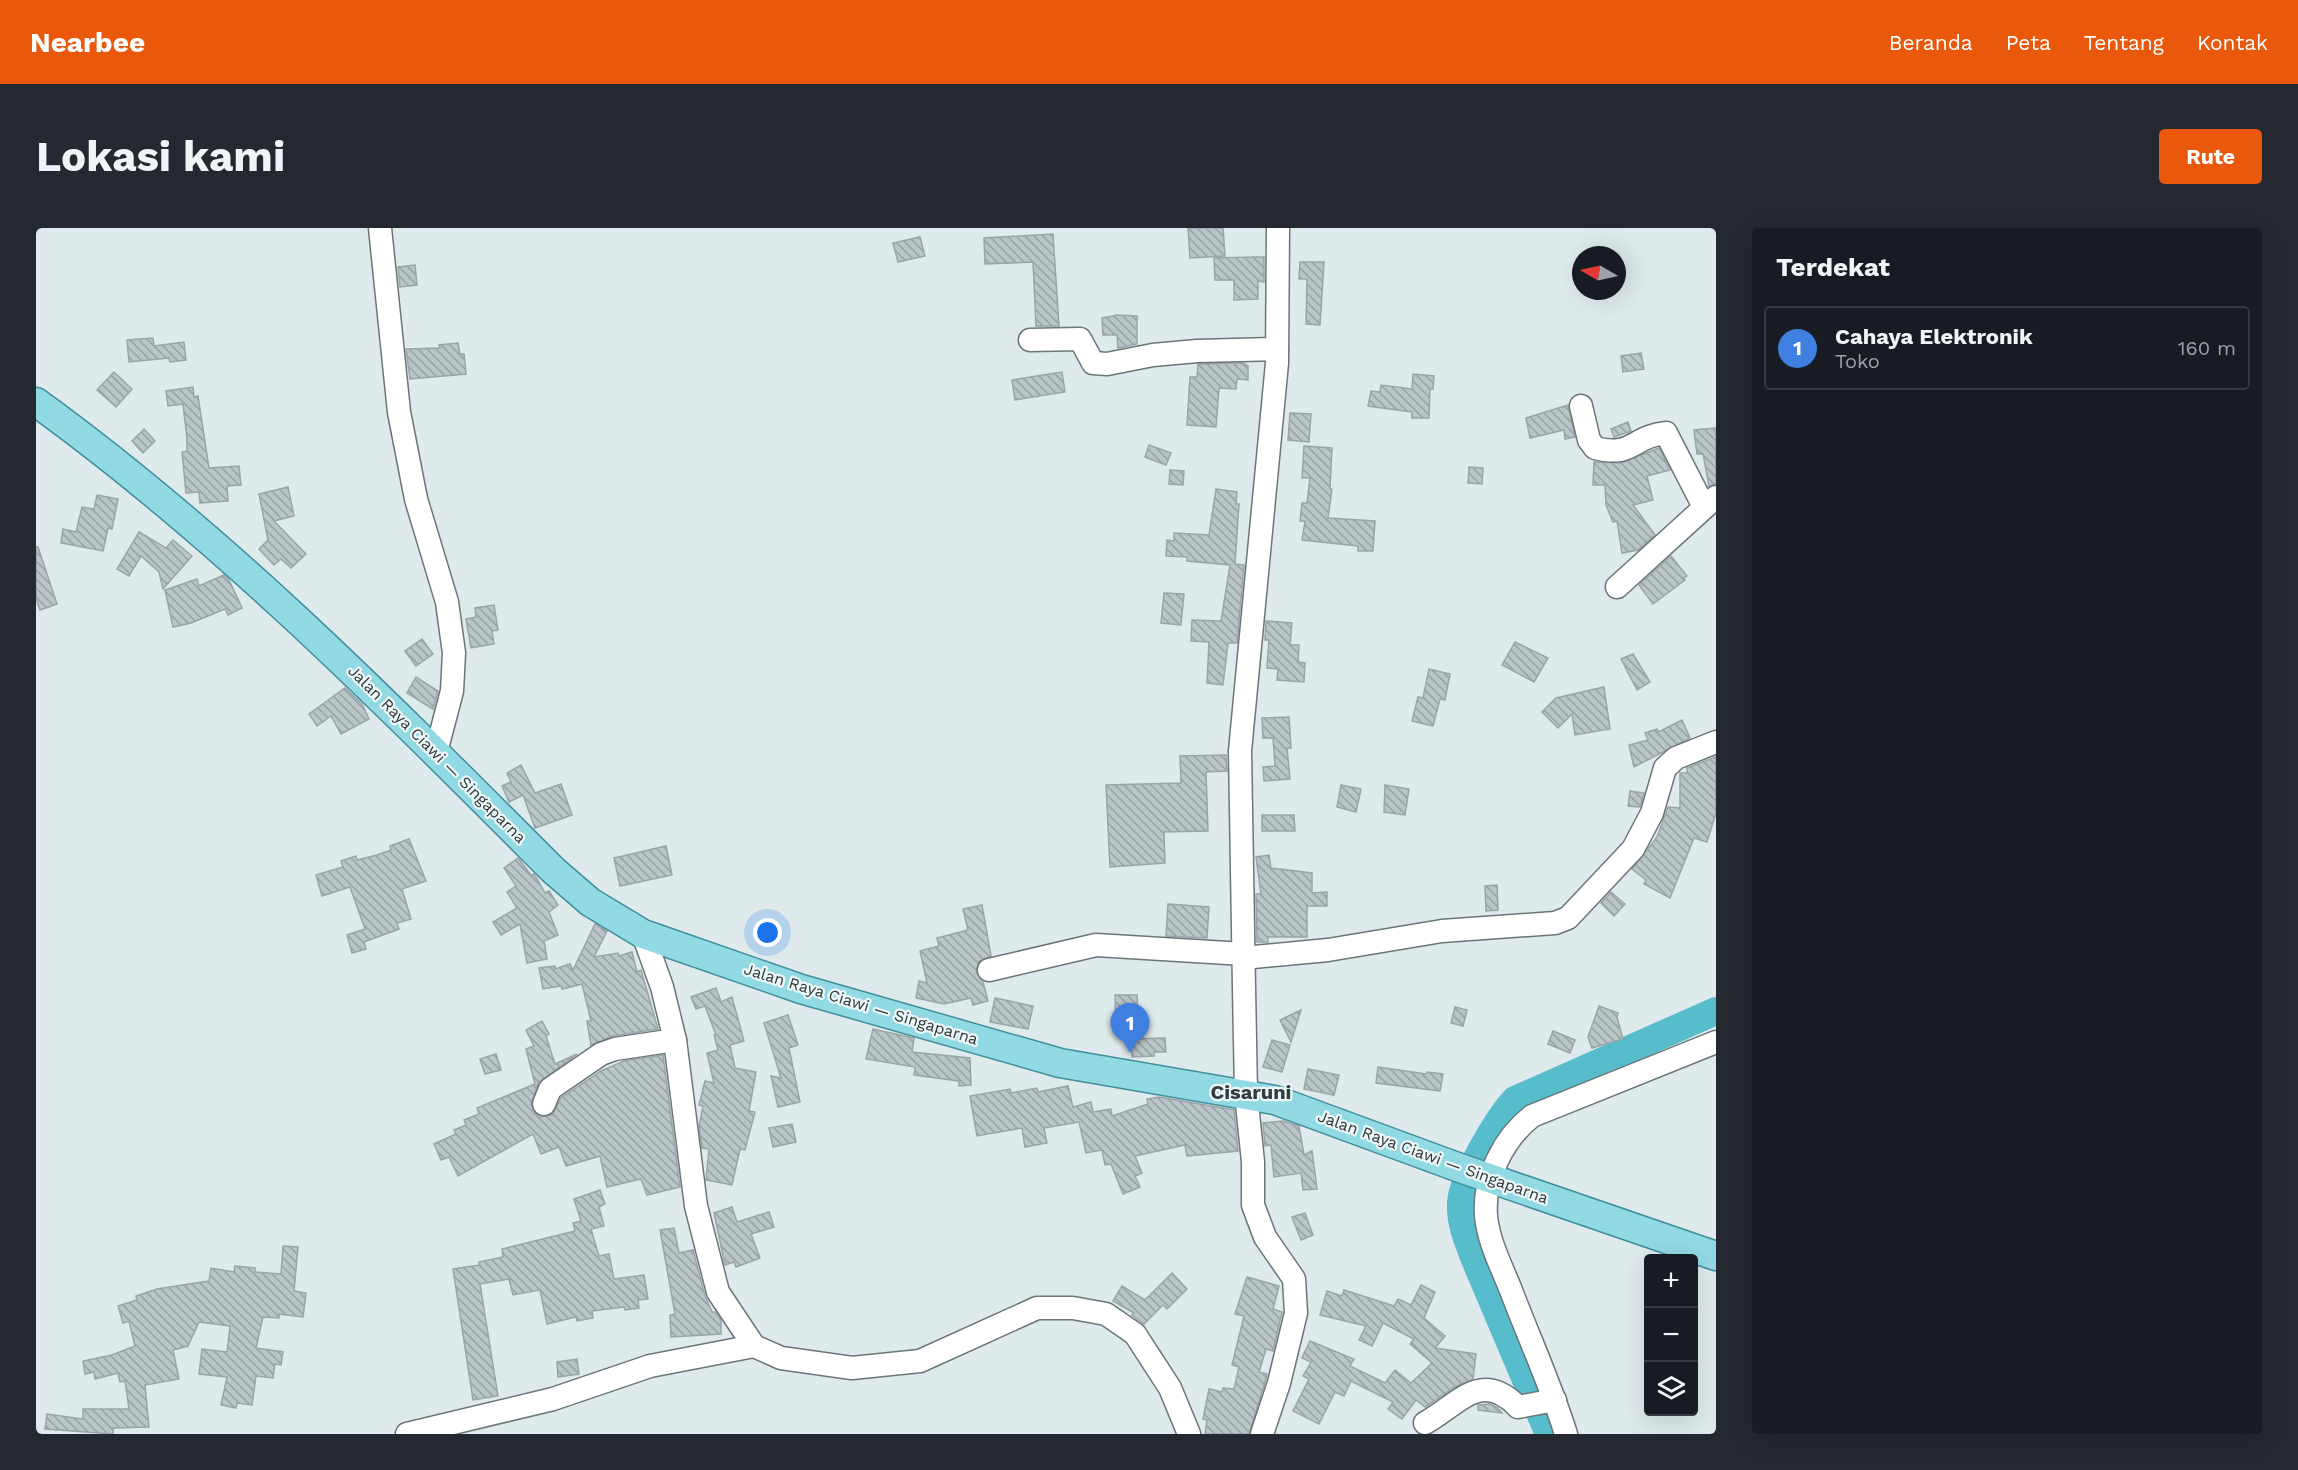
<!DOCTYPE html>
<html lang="id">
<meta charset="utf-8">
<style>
:root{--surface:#171b24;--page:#242831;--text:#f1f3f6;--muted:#9ea1a6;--line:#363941;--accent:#ea580c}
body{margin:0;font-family:"Work Sans",sans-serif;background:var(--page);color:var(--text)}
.controls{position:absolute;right:18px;bottom:18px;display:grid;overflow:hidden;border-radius:6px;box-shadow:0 6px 24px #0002}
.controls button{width:54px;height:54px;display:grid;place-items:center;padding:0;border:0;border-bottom:2px solid var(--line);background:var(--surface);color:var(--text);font:30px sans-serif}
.compass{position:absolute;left:1536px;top:18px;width:54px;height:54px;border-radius:50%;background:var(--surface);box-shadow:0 6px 24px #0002;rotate:279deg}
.you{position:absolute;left:732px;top:705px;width:21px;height:21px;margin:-15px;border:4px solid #fff;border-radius:50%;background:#1a73e8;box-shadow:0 0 0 9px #1a73e833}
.badge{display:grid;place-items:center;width:39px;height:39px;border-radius:50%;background:var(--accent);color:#fff;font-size:20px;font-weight:700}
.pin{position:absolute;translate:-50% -50px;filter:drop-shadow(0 2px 3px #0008)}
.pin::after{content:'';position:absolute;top:32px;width:21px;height:18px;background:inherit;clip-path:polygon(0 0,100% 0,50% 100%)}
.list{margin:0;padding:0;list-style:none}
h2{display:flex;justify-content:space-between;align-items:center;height:78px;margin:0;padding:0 24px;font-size:26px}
h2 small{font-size:20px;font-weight:400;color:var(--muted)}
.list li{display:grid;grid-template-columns:39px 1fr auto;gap:18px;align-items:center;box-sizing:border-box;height:84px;margin:0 12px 12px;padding:0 12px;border:2px solid var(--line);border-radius:6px}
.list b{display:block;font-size:22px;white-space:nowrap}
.list p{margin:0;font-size:20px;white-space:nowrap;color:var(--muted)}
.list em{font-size:20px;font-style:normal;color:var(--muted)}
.icon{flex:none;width:33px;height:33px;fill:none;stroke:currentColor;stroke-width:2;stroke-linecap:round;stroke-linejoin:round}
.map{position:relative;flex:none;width:1680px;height:1206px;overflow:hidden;border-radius:6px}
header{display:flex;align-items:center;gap:36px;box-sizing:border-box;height:84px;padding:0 30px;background:var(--accent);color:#fff}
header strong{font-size:28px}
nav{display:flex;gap:33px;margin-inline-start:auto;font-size:21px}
.intro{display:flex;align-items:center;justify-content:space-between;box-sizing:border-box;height:144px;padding:0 36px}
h1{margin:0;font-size:42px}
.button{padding:15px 27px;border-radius:6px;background:var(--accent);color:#fff;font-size:21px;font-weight:700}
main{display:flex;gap:36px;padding:0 36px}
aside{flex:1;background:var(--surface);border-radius:6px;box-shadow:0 6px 24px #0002}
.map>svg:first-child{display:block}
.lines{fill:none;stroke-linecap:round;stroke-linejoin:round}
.river{stroke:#57bccc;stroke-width:28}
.building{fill:url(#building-back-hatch);stroke:#99a5a7;stroke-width:1.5}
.minor-casing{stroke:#6b7678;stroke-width:25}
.major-casing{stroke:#408f9b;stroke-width:31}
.minor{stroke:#fff;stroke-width:22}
.major{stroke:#91d9e3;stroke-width:28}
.labels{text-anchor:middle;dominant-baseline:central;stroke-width:4.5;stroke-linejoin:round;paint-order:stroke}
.street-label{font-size:16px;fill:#323738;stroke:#ebf7f9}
.quarter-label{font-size:20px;font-weight:bold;fill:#333d3f;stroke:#ebf7f9}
</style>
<header>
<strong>Nearbee</strong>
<nav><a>Beranda</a><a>Peta</a><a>Tentang</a><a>Kontak</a></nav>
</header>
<div class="intro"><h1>Lokasi kami</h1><a class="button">Rute</a></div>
<main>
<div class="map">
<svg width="1680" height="1206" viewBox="0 0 1680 1206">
<defs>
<pattern id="building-back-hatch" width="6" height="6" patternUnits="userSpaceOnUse" patternTransform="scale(1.5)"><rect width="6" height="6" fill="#b9c5c7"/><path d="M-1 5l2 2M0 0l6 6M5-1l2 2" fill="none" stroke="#97a1a3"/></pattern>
</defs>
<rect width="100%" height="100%" fill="#deeaec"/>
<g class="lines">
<path class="river" d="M1513,1206L1440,1034C1433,1016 1424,996 1425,975C1426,951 1462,890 1479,872L1680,783"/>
</g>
<g class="building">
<polygon points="1152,0 1187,0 1189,28 1154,30"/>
<polygon points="1017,6 1023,98 1000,98 997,34 949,36 948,10"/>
<polygon points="884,9 889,28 862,34 857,15"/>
<polygon points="1220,29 1228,29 1228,54 1222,53 1222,71 1198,72 1198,52 1179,52 1178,30"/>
<polygon points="1264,34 1288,34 1284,97 1270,96 1271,51 1263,51"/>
<polygon points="379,37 381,57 364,59 362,39"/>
<polygon points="1081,87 1101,88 1101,116 1082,120 1081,107 1067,107 1066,90"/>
<polygon points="117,110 118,118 148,114 150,132 134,134 133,130 93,134 91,112"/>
<polygon points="422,115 424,126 428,126 430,146 374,151 370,121 404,120 403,117"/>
<polygon points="1605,125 1608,141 1587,144 1585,128"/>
<polygon points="1207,135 1212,138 1212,152 1201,151 1200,161 1183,160 1180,199 1151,197 1154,149 1161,149 1162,136"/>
<polygon points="78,144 96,161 80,179 61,162"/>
<polygon points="1026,144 1029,164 979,172 976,152"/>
<polygon points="1377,146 1398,148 1397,161 1394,161 1393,190 1376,190 1376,184 1332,178 1335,163 1344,164 1345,157 1376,161"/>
<polygon points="157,159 158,169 162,168 173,240 203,238 205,257 191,258 192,273 164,275 163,264 150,265 146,224 151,223 151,211 147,176 132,178 130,163"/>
<polygon points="1532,177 1539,209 1529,211 1528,202 1494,210 1490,190"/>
<polygon points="1254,185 1275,186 1273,214 1252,212"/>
<polygon points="1592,194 1595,203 1578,209 1575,201"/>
<polygon points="1680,200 1680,256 1673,258 1667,226 1661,226 1658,202"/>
<polygon points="108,201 119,213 107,225 96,213"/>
<polygon points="1113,217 1135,225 1130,237 1109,229"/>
<polygon points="1268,218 1296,220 1294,261 1296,261 1292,290 1339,293 1337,323 1322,323 1322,318 1266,312 1269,293 1264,293 1266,275 1271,275 1274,250 1266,250"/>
<polygon points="1623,220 1634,242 1611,248 1617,272 1597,277 1619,307 1602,322 1586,325 1581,293 1577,294 1570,277 1569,257 1557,257 1558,234 1585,235"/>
<polygon points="1433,239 1447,240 1446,256 1432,255"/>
<polygon points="1134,242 1148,243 1147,257 1133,256"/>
<polygon points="252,259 258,288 238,293 270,326 255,340 245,331 238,337 223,321 232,312 223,266"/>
<polygon points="1180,261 1201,264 1200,276 1203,276 1199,336 1208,337 1201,415 1192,415 1187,457 1171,455 1173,414 1155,413 1156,392 1185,393 1194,337 1151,333 1151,329 1130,328 1131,312 1138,313 1138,305 1173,307"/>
<polygon points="61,267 82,271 76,301 72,300 67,323 25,315 27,301 40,304 46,279 58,281"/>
<polygon points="103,304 130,320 137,312 156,328 127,361 123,344 105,328 93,348 81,341"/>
<polygon points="0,319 2,319 21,376 4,382 0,371"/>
<polygon points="1635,328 1651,348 1648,350 1649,352 1617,376 1603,357"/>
<polygon points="188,347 193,352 206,380 192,387 189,381 155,395 137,399 129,362 161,351 163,358"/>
<polygon points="1128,365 1148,366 1145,397 1125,395"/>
<polygon points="458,377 462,402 456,403 458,416 435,420 430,391 440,389 439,380"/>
<polygon points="1230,393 1256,395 1254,417 1263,417 1262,434 1269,435 1268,454 1241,452 1242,441 1231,440 1233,412 1229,412"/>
<polygon points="386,411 397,426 380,438 369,423"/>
<polygon points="1479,414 1512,430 1498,454 1466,437"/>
<polygon points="1597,426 1614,454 1601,462 1585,431"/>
<polygon points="1393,441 1414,446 1409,472 1404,471 1397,498 1376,493 1382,469 1387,470"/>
<polygon points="380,449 402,463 397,481 371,465"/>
<polygon points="1568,459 1574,501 1539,507 1536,486 1522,500 1506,484 1520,470"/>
<polygon points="309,460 326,476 333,491 305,506 295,488 281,498 273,486"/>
<polygon points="1253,489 1255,520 1251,520 1254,551 1228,553 1227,539 1239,538 1237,510 1227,510 1226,490"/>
<polygon points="1646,492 1654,510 1598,539 1593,517 1612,512 1609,505 1621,501 1622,504"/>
<polygon points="1190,527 1191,543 1170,544 1172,603 1128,604 1129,635 1074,639 1070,557 1145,555 1144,528"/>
<polygon points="1680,529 1680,585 1671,614 1658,610 1634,670 1608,656 1610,652 1596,641 1621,609 1632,579 1644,580 1644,545 1651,545 1651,540"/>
<polygon points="485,537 499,565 525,556 536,587 499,600 487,567 473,574 466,558 475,554 471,545"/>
<polygon points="1305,557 1325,561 1320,584 1301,579"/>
<polygon points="1349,557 1373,561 1369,587 1348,584"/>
<polygon points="1594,563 1608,565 1604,579 1592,578"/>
<polygon points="1226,587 1258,587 1259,603 1226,603"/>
<polygon points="373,611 390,653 366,661 375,691 361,695 363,701 328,714 330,721 316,725 311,707 329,701 314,659 286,668 280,647 307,639 305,633 320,628 321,632 341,627 355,622 354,618"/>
<polygon points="630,618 636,647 584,658 578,630"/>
<polygon points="1233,627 1235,640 1276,645 1276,665 1291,664 1291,678 1271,678 1271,709 1232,709 1232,714 1221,714 1220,666 1225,666 1220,629"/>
<polygon points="482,630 495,647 498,646 509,665 513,663 522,677 513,684 522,707 508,713 511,731 491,735 484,696 465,707 457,694 481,680 471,664 480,658 468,640"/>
<polygon points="1461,657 1462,682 1450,683 1449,658"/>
<polygon points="1575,664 1589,676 1578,688 1565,675"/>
<polygon points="1132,676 1173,679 1171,710 1130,708"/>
<polygon points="946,677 955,728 943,733 940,744 947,754 952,773 937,777 935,770 908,776 880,770 883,753 891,755 884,723 903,718 901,710 932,702 927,681"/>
<polygon points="559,696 571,703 558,729 582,725 583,728 596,724 601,744 605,742 622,801 577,808 555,817 551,793 555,793 546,756 526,761 525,758 507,761 503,740 519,738 519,741 534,736 537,742"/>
<polygon points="680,760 685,774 696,769 708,813 694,817 699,840 720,844 713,883 719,884 709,922 704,921 696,957 670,952 673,921 666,920 663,898 667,878 663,877 669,853 678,855 671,825 682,822 678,807 680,807 669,778 660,781 655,769"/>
<polygon points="1079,767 1101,767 1103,806 1087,806 1087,802 1080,802"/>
<polygon points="959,770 997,778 992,801 954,794"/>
<polygon points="1563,778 1582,785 1581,789 1587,811 1556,820 1552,809"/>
<polygon points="1419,779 1431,782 1427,798 1415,795"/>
<polygon points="1265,782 1255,814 1244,792"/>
<polygon points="752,787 762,817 753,820 764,874 742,879 735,848 745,850 728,795"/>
<polygon points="506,793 513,806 510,808 519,836 541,826 502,855 495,877 504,889 516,887 525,870 565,843 588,833 627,827 644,959 611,967 605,951 571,959 564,928 530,938 523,919 505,926 497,906 422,948 413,929 405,932 398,916 420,906 418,902 430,897 428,892 443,886 441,880 499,856 490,821 498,818 490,802"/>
<polygon points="837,801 878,810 876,824 934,830 935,857 923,858 923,853 878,847 879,839 830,831"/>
<polygon points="1517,803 1539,812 1534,825 1512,816"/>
<polygon points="1129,810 1130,824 1118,824 1118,828 1096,829 1095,811"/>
<polygon points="1236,812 1254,817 1246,844 1227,839"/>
<polygon points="460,826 465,842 449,846 444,831"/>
<polygon points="1342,839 1390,846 1391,844 1407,846 1404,863 1340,855"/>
<polygon points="1272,841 1303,847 1298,867 1268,861"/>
<polygon points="1032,858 1037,879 1055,874 1057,884 1075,881 1076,888 1112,876 1111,871 1123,869 1198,882 1202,923 1151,928 1149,917 1099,928 1106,945 1099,948 1104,959 1087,966 1075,936 1069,937 1066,922 1050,925 1043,894 1008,900 1011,915 989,919 986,900 941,908 934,868 974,861 975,865 1001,860 1002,864"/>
<polygon points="1247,893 1263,898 1268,927 1276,923 1281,961 1267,962 1265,945 1238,949 1235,917 1229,918 1227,895"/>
<polygon points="756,896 760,914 737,919 733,900"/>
<polygon points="564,962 569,976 563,979 568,998 555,1001 563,1028 573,1026 578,1051 608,1047 612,1071 602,1072 603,1080 589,1082 588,1079 556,1083 557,1090 541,1093 540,1089 511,1096 504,1062 477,1067 473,1051 444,1056 462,1168 437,1172 417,1041 444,1037 443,1034 467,1029 466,1021 539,1003 537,995 545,993 538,971"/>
<polygon points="696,979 701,994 733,984 738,999 715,1006 724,1030 700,1039 698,1034 689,1037 678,985"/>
<polygon points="1269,985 1277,1007 1265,1012 1256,989"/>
<polygon points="638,1000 643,1025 657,1022 669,1068 676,1084 679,1084 685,1092 685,1106 635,1109 634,1087 639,1086 624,1002"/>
<polygon points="247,1018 262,1019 258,1063 270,1065 267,1089 243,1086 243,1090 227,1089 220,1120 247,1124 245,1137 239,1136 237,1150 220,1148 216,1177 201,1175 200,1180 185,1177 191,1149 163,1146 166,1121 191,1124 194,1098 163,1094 152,1118 137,1122 143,1151 109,1157 113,1199 77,1200 77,1206 9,1201 11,1186 47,1191 47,1181 93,1181 89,1153 84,1154 82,1145 59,1151 58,1144 49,1146 47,1133 76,1127 99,1118 93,1093 87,1095 82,1078 101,1072 100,1068 121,1061 173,1053 175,1040 198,1044 199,1038 219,1040 219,1044 245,1046"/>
<polygon points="1136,1045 1151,1061 1131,1081 1127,1077 1108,1096 1096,1087 1098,1085 1077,1073 1086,1058 1109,1072"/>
<polygon points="1211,1049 1243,1058 1237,1081 1246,1084 1237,1123 1230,1121 1223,1144 1231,1146 1230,1151 1213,1206 1169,1206 1171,1192 1167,1191 1173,1161 1186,1164 1187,1160 1198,1161 1203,1139 1196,1137 1208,1088 1199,1086"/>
<polygon points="1385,1057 1399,1064 1388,1090 1409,1108 1399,1120 1440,1126 1437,1151 1417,1160 1389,1179 1380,1172 1366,1191 1352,1181 1357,1174 1315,1153 1308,1168 1299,1164 1283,1196 1257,1183 1273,1151 1267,1148 1275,1134 1266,1130 1274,1113 1318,1131 1314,1138 1349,1155 1359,1142 1375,1155 1396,1135 1374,1116 1378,1111 1347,1095 1336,1118 1323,1112 1330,1098 1284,1087 1291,1063 1306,1068 1308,1062 1358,1078 1362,1071 1375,1077"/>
<polygon points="541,1131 543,1146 522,1149 521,1134"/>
<polygon points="1454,1176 1462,1180 1466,1185 1442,1182 1442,1177"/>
</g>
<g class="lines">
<defs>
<g id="minor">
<polyline points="344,0 363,184 380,271 411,374 418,425 416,463 400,524"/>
<polyline points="994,112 1044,111 1057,135 1071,136 1117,127 1161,123 1241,121"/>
<path d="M1545,178L1553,212L1559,220C1598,230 1596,208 1630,205L1668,279"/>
<polyline points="1581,359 1680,269"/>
<polyline points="607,706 626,759 639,812 660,978 682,1064 718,1118 745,1130 816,1140 884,1133 1001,1080 1037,1080 1070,1086 1099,1106 1134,1160 1153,1206"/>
<polyline points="1207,730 1292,722 1406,703 1519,695 1532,690 1597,621 1616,585 1629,540 1640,530 1680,514"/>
<polyline points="953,742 1060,717 1208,726"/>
<polyline points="508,876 514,861 565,826 579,821 639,812"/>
<path d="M1389,1195C1423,1176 1445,1141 1482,1179L1519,1172"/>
<polyline points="371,1206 517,1171 614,1138 718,1118"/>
<polyline points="1226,1206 1243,1155 1260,1085 1258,1051 1229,1009 1217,977 1217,934 1210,866 1208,759 1204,523 1241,135 1242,0"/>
<path d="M1530,1206C1515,1158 1494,1112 1476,1065C1466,1039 1453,1016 1450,988C1447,950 1468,910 1496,888L1680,814"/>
</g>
<path id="major" d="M0,174C188,310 353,478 517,642L554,674L607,706L765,761L1024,835L1239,872L1424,940L1680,1028"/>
</defs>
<use href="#minor" class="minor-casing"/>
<use href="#major" class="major-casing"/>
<use href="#minor" class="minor"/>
<use href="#major" class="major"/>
</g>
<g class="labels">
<g class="street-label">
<text transform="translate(401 526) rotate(45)">Jalan Raya Ciawi — Singaparna</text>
<text transform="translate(825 776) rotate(17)">Jalan Raya Ciawi — Singaparna</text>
<text transform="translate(1397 929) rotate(20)">Jalan Raya Ciawi — Singaparna</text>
</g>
<g class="quarter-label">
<text x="1215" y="864">Cisaruni</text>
</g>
</g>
</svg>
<div class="controls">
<button>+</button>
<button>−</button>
<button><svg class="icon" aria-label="layers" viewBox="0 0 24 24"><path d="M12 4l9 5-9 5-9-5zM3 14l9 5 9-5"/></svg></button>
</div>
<svg class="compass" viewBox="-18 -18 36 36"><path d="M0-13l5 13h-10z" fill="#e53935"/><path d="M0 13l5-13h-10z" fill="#9ea1a6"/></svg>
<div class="you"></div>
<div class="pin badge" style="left:1094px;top:825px;background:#3f7fe0">1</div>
</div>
<aside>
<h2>Terdekat<small></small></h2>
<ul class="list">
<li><span class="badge" style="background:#3f7fe0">1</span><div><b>Cahaya Elektronik</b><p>Toko</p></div><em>160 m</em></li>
</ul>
</aside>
</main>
